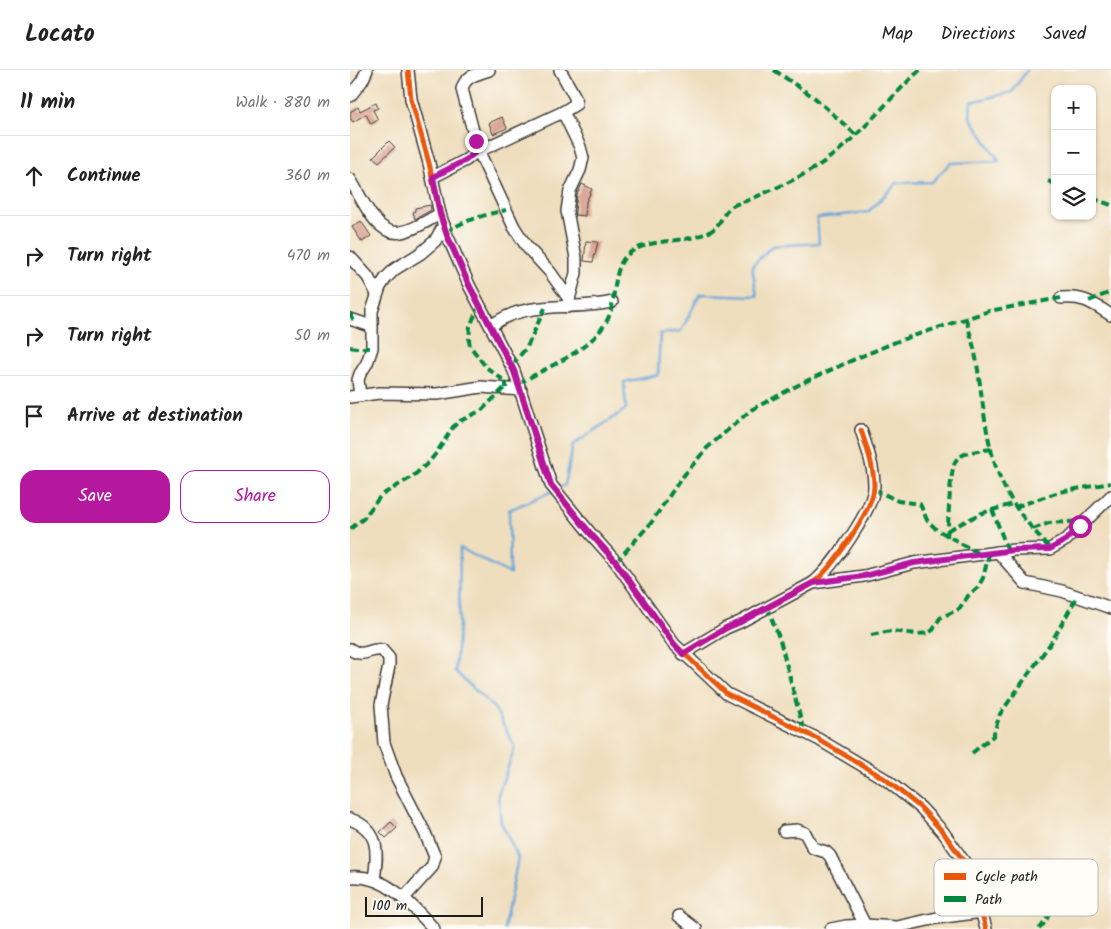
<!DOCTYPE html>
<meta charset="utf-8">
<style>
:root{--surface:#fff;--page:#f6f6f6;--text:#222;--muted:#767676;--line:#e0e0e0;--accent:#b5179e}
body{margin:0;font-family:Kalam,sans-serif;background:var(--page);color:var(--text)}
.controls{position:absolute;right:15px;top:15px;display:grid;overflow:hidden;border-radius:10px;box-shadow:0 1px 4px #0004}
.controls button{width:45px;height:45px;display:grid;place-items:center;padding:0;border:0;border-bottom:1px solid var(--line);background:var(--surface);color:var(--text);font:25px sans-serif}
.scale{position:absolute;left:15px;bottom:12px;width:118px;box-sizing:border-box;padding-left:5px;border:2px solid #1c1c1c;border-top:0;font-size:14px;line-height:18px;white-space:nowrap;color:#1c1c1c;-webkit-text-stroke:4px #fdfcf7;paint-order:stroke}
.stop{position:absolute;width:15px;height:15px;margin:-11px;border:4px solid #b5179e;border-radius:50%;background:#fff}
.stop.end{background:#b5179e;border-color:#fff;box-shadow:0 1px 5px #0008}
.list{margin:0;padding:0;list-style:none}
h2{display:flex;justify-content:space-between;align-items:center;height:65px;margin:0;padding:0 20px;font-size:21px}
h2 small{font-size:16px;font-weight:400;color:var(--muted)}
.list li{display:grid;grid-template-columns:32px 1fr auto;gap:15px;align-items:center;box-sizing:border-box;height:80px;padding:0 20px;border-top:1px solid var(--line)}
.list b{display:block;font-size:19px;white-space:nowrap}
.list em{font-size:16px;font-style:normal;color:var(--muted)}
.actions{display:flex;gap:10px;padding:15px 20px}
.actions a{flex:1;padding:11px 0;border:1px solid var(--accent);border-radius:15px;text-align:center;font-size:18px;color:var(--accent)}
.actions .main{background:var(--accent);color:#fff}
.icon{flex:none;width:28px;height:28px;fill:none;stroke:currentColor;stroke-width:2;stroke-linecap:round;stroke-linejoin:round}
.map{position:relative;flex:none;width:761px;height:859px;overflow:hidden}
header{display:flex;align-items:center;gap:30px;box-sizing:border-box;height:70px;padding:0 25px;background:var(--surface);border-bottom:1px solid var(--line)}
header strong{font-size:24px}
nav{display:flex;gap:28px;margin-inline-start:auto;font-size:18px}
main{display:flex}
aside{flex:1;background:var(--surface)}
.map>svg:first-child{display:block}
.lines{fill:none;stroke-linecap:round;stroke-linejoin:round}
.stream{stroke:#68a5d9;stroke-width:2.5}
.building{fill:#d39685}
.minor-casing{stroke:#3c3934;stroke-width:14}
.minor{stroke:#fff;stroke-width:11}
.quiet{stroke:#00873e;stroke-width:4;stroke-dasharray:8 4;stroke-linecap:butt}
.cycleway-casing{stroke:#fdfcf7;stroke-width:8}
.cycleway{stroke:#e8590c;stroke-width:5}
.route{stroke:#b5179e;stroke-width:6}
.key{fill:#fdfcf7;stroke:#bab9b5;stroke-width:1}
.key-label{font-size:14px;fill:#1c1c1c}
</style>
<header>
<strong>Locato</strong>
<nav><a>Map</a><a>Directions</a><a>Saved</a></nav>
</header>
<main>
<aside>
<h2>11 min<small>Walk · 880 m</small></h2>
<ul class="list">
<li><svg class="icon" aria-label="ahead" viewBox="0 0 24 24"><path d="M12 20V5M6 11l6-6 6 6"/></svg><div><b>Continue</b></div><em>360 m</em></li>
<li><svg class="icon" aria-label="right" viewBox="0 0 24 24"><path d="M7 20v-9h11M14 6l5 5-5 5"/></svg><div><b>Turn right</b></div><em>470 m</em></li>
<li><svg class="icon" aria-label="right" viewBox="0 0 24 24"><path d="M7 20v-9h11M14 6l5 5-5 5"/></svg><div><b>Turn right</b></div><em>50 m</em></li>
<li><svg class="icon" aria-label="arrive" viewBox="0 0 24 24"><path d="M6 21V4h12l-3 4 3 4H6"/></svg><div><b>Arrive at destination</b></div></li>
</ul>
<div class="actions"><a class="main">Save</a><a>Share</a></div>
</aside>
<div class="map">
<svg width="761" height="859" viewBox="0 0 761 859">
<rect width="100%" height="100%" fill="#fdfcf7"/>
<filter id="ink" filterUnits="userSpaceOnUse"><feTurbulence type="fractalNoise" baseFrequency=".02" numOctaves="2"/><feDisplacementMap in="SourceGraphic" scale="10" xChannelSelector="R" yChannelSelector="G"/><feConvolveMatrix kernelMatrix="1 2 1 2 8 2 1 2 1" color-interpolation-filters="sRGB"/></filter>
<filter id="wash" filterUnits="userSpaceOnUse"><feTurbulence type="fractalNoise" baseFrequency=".0096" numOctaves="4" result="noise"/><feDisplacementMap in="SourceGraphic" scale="20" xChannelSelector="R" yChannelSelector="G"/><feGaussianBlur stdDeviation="1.12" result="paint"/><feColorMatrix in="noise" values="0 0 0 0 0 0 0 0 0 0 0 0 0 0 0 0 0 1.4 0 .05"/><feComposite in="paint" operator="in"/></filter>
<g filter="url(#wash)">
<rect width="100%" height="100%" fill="#efdebe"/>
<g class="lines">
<g class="stream">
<polyline points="758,0 761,1"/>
<polyline points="208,419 215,415 223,375 276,339 274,312 308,305 310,264 331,261 350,224 407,226 402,196 422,176 469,173 467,148 518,142 547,113 582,112 600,93 649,91 620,47 621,32 662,22 677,0"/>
<polyline points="154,859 168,788 151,752 148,725 165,677 145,639 105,601 109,557 110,478 160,504 159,440 203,421"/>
</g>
</g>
<g id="blocks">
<g class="building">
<polygon points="26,33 28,38 23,40 28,50 21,54 16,44 3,52 0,48 0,42 8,37 10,41"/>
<polygon points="152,47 157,58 143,64 139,53"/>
<polygon points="39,71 45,77 29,92 23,87"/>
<polygon points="232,114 242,119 236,132 235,146 225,145 225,141 227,125"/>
<polygon points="80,135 81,140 65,149 63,142 65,141 65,138"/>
<polygon points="11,151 21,166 12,172 2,157"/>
<polygon points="236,171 248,172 243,192 234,191"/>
<polygon points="41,752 47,758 36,768 30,762"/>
</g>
</g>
</g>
<g filter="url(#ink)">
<use href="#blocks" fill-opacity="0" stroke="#3c3934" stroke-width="1"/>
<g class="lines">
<defs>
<g id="minor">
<polyline points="58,0 61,29 79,93 90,144 97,165 119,215 164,301 201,415 240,463 266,492 324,574 377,624 468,669 535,709 571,738 593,762 615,793 625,817 636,859"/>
<polyline points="210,0 225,27 226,34 213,42 230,77 233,88 230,100 220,121 217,141 226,188 226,203 217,237"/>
<polyline points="0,26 12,11 17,0"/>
<polyline points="128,80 164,157 177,177 200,202 219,229"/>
<polyline points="129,81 213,42"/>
<path d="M83,107L116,90L128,80L112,19C115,6 127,4 139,0"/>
<path d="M0,109C11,126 26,167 51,162C65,160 78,150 90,144"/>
<polyline points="0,187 18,207 27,224"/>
<path d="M711,228C734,226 742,233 761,245"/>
<polyline points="0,249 21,256"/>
<path d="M141,256C175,229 223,241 262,232"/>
<polyline points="10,325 8,310 10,304 17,293 22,278 22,241 30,217 36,208 45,199 71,183 85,171 94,155"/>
<polyline points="0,327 29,323 87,324 131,317 171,320"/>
<polyline points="648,482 675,513 712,521 761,538"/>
<polyline points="463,513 514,506 564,493 664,480 700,479 716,470 761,426"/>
<path d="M0,579C14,589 18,578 32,580L39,588V596L31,635L34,673L46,706L75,763L85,787L82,797L53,829"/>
<path d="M333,584L376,558L390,552L463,513C481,499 524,439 524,416C524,397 517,378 511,360"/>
<path d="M0,749C30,760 28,782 24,810"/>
<polyline points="434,761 447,760 455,763 463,778 476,782 480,786 515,855"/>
<path d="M0,807C36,804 62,835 84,859"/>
<polyline points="329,846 346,859"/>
<polyline points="481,859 496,856 515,855 547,857 587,848 632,842"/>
</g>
</defs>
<use href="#minor" class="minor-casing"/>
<use href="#minor" class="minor"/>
<g class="quiet">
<polyline points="424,0 465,28 506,65"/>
<polyline points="698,111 705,114"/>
<polyline points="742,128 761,135"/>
<path d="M96,162C115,150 134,145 156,140"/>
<polyline points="739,231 761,222"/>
<polyline points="130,234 120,256 119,271 120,276 136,297 156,312 156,318"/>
<polyline points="0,243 4,251"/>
<path d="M616,249C620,264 625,279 627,294C634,337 636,385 658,424C669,445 685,461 700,479"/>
<polyline points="0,277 6,278 22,278"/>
<polyline points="162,295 177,277 195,238"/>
<path d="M169,314C200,294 245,281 260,244C265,229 264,197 276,186C297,166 336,175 361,161C371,155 372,144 380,138C386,133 394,132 401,129C426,118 453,107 475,91C511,66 538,29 570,0"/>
<polyline points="524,419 548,431 570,434 577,450 586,459 631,485"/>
<polyline points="665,437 709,422 761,413"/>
<polyline points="642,439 658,481"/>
<polyline points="0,459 13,449 29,428 35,423 62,407 79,392 87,382 103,357 110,351 132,340 154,318"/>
<polyline points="683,459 699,453 735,451"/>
<polyline points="598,460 632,443 663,434"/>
<path d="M597,467C599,452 599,396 607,389C615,381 631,381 641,379"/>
<polyline points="266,492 301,453 330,410 357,378 401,340 452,313 505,289 548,271 639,241 711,228"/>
<polyline points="417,537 430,570 454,662"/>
<polyline points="521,565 541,561 567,564 578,563 583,560 590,548 609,539 618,526 628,517 633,508 639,484"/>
<polyline points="622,683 643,666 650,644 702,571 727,527"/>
<path d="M689,859C698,851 699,841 706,832C713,823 727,818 737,813"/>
</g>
<defs>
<g id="cycleway">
<polyline points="58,0 61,29 79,93 90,144 97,165 119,215 164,301 201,415 240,463 266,492 324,574 377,624 468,669 535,709 571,738 593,762 615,793 625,817 636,859"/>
<path d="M333,584L376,558L390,552L463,513C481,499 524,439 524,416C524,397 517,378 511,360"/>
</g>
</defs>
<use href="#cycleway" class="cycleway-casing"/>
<use href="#cycleway" class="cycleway"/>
</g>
</g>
<g class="lines" filter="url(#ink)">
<polyline class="route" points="126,71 128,80 116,90 83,107 90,144 97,165 119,215 164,301 201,415 240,463 266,492 324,574 333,584 376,558 390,552 463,513 514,506 564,493 664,480 700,479 716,470 730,456"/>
</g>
<rect x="584" y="789" width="164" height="57" rx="8" class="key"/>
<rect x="594" y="803" width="22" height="7" fill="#e8590c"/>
<rect x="594" y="826" width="22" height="6" fill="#00873e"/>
<g class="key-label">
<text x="625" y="811">Cycle path</text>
<text x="625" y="834">Path</text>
</g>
</svg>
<div class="controls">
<button>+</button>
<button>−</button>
<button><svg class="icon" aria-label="layers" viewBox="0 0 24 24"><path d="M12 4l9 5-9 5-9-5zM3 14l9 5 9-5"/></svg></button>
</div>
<div class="scale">100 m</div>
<div class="stop" style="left:730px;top:456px"></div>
<div class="stop end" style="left:126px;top:71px"></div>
</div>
</main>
